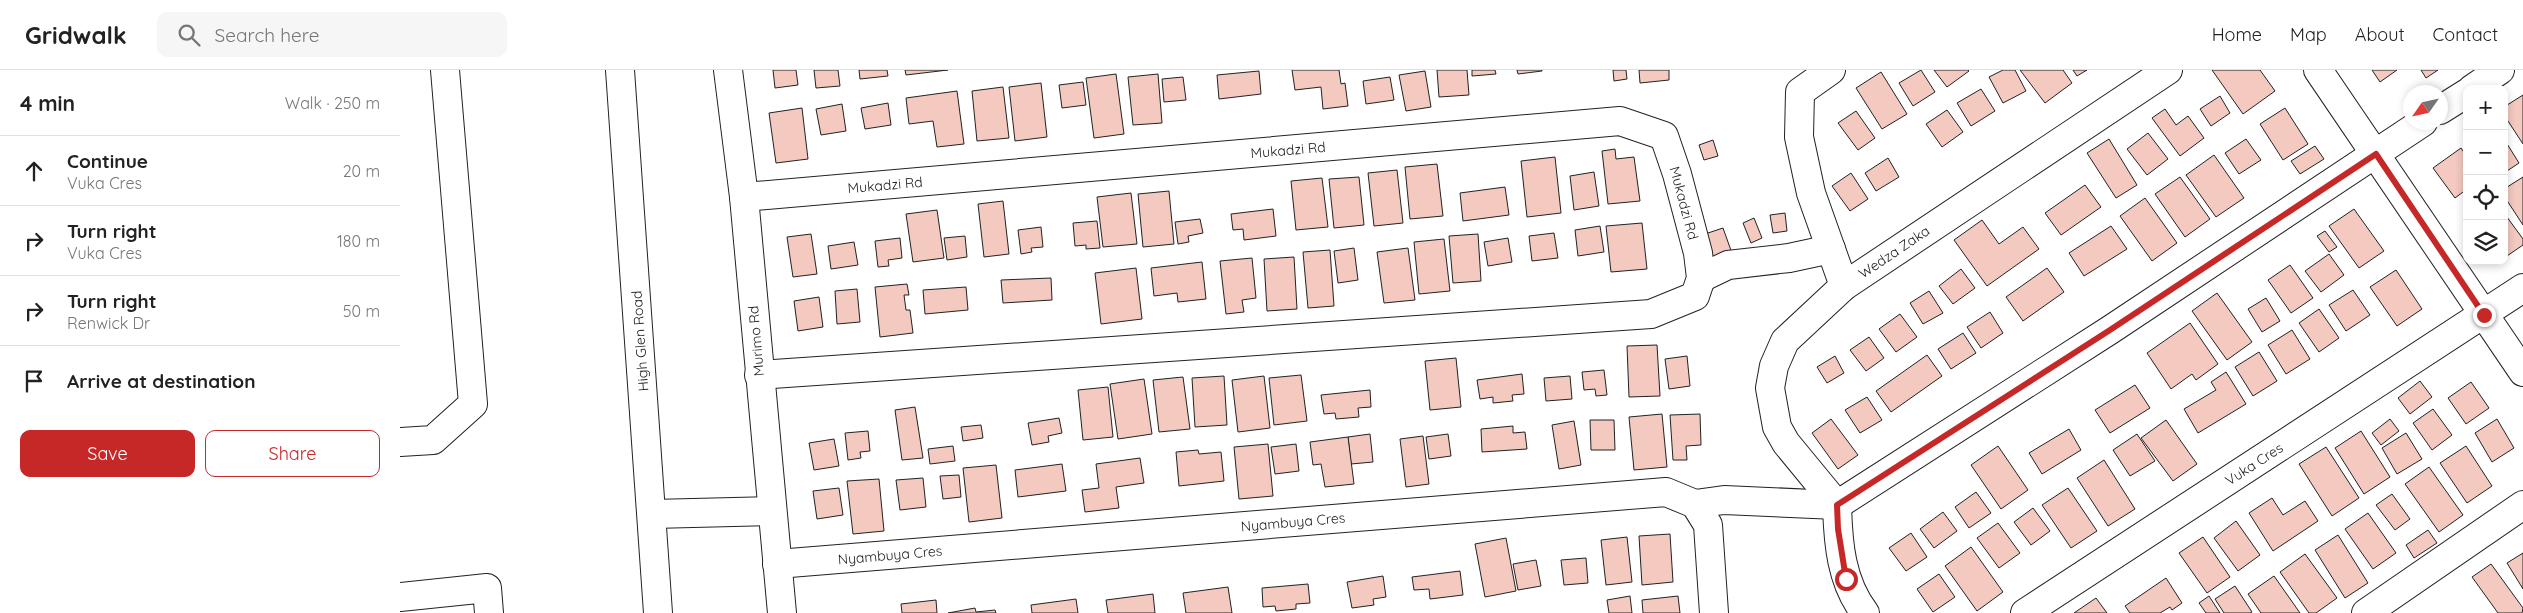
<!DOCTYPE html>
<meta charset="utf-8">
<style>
:root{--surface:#fff;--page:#f6f6f6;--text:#222;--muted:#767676;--line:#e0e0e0;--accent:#c62828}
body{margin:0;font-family:Quicksand,sans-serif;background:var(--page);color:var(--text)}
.controls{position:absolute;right:15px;top:15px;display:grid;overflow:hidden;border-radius:10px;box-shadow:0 2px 8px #0003}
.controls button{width:45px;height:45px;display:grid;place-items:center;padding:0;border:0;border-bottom:1px solid var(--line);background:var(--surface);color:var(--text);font:25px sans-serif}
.compass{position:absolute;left:2003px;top:15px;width:45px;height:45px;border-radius:50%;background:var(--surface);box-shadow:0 2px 8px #0003;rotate:236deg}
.stop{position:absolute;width:15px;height:15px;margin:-11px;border:4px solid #c62828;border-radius:50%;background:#fff}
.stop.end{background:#c62828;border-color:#fff;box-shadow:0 1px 5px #0008}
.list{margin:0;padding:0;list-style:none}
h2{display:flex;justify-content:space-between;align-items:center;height:65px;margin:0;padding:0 20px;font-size:21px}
h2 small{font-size:16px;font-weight:400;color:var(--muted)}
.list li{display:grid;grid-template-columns:32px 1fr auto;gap:15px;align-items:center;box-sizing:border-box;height:70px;padding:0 20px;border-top:1px solid var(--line)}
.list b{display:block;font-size:19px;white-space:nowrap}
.list p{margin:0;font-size:16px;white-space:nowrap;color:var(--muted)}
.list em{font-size:16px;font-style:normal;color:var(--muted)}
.actions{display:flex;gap:10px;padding:15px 20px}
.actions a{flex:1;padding:11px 0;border:1px solid var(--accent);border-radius:10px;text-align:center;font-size:18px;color:var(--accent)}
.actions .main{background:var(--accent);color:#fff}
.icon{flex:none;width:28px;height:28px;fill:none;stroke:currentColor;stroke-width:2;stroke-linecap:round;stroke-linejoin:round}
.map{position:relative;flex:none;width:2123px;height:543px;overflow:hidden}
header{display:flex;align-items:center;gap:30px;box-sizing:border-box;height:70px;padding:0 25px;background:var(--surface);border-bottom:1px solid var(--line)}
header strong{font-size:24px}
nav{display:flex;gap:28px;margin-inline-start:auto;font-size:18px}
.search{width:350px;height:45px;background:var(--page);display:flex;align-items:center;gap:12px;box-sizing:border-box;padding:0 18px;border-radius:10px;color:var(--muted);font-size:19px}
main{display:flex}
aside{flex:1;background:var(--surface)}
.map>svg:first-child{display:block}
.building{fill:#f3c9c0;stroke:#222}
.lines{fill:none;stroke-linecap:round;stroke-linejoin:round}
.minor-casing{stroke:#222;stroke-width:30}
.major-casing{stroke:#222;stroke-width:30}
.minor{stroke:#fff;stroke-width:28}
.major{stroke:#fff;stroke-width:28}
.route{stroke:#c62828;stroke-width:6}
.labels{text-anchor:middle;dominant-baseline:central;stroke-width:4;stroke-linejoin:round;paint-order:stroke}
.street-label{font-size:14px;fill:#222;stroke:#fff}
</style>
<header>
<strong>Gridwalk</strong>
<div class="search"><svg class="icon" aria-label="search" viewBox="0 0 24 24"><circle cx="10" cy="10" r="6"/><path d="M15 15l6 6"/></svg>Search here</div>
<nav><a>Home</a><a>Map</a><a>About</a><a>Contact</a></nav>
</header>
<main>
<aside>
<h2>4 min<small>Walk · 250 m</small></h2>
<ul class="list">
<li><svg class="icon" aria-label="ahead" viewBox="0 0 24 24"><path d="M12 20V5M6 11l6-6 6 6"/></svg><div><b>Continue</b><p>Vuka Cres</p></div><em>20 m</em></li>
<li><svg class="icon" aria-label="right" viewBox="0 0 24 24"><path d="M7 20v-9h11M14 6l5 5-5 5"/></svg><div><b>Turn right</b><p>Vuka Cres</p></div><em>180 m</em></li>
<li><svg class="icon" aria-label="right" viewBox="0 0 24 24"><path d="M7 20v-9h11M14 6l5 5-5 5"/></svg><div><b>Turn right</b><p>Renwick Dr</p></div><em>50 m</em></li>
<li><svg class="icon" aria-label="arrive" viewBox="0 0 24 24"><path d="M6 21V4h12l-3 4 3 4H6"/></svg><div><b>Arrive at destination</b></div></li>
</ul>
<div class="actions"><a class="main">Save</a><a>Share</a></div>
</aside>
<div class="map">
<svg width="2123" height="543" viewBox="0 0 2123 543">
<rect width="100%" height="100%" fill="#fff"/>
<g class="building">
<polygon points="373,0 396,0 398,15 375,18"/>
<polygon points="414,0 438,0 440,16 416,18"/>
<polygon points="459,0 487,0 488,6 460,9"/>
<polygon points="505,0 548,0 506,5"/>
<polygon points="892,0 939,0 941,14 945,13 948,36 923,39 921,17 895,20"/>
<polygon points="1037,0 1067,0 1069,25 1039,27"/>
<polygon points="1072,0 1095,0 1096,4 1072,6"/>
<polygon points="1117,0 1142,0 1142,1 1118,4"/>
<polygon points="1213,0 1226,0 1227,9 1214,11"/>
<polygon points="1239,0 1269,0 1269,10 1240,13"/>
<polygon points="1521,0 1535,22 1513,36 1499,13"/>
<polygon points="1534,0 1568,0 1569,1 1547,17"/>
<polygon points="1603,0 1615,0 1626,21 1603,33 1589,7"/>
<polygon points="1620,0 1663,0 1672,13 1645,33"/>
<polygon points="1673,0 1687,0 1677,6"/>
<polygon points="1812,0 1860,0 1875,21 1843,44"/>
<polygon points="1972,0 1997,0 1980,12"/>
<polygon points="2021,0 2038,0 2026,8"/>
<polygon points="859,1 861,24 819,29 817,5"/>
<polygon points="1025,1 1031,37 1006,41 999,5"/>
<polygon points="1481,2 1507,44 1482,59 1456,18"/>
<polygon points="716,4 724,64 694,68 686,8"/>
<polygon points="758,4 762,53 733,55 728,7"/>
<polygon points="783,7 786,30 764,32 762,9"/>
<polygon points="990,7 994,30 966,34 963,11"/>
<polygon points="683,12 686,35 662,38 659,15"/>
<polygon points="641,13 647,67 615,71 609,17"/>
<polygon points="603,17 609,68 577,71 572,21"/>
<polygon points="1581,19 1595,41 1571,56 1557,33"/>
<polygon points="557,21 564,74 537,77 533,51 509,54 506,28"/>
<polygon points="2123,25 2123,74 2104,45 2104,37"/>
<polygon points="1820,26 1830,43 1811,56 1800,39"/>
<polygon points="488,33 491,55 465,59 461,38"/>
<polygon points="442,34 446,61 421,65 416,39"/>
<polygon points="402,38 408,89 376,93 369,43"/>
<polygon points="1885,38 1908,74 1883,90 1860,54"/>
<polygon points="1765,39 1776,55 1788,46 1804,68 1780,86 1752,48"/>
<polygon points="1547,40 1563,62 1542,77 1526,54"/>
<polygon points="1456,41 1475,68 1458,80 1438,53"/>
<polygon points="1748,63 1768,89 1747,105 1727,79"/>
<polygon points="1709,69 1737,115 1716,128 1687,83"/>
<polygon points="1846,69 1861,90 1839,104 1825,83"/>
<polygon points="2104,69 2119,93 2104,103"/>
<polygon points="1313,70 1318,86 1304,90 1299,75"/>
<polygon points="1915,76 1924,89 1900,104 1891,91"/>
<polygon points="2061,78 2067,87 2067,119 2055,128 2033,98"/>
<polygon points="1215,79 1216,89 1234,87 1240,131 1208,134 1202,81"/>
<polygon points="1814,85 1844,128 1816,147 1786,105"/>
<polygon points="1155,87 1161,143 1127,147 1121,91"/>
<polygon points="1488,88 1499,107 1476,121 1465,103"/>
<polygon points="1037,94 1043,146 1010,149 1005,97"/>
<polygon points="997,100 1003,153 974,156 968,103"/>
<polygon points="1194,102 1199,136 1174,140 1170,106"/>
<polygon points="1451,103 1468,129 1450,141 1432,116"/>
<polygon points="959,107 964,155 934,158 929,109"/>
<polygon points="1780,107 1810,149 1785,167 1755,124"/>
<polygon points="2123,107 2123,155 2104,126 2104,119"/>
<polygon points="922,108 928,157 896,160 891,111"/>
<polygon points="1685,115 1701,137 1661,165 1645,143"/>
<polygon points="1105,117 1109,145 1063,151 1060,123"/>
<polygon points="769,121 774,174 743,177 738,124"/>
<polygon points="731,123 737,174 703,177 697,127"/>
<polygon points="1745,128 1777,173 1752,191 1720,146"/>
<polygon points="603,131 609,184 584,187 578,134"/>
<polygon points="873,139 876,166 844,170 843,159 833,160 831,144"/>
<polygon points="1954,139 1984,181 1959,198 1929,156"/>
<polygon points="537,140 544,188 513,192 506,144"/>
<polygon points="1385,143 1387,161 1373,163 1370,145"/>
<polygon points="2104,143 2123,169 2123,175 2104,188"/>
<polygon points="1354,148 1362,168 1351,173 1343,153"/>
<polygon points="800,149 803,163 788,166 789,172 778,174 775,152"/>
<polygon points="1582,150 1599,174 1623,157 1639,179 1587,216 1554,170"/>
<polygon points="697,151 700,178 686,179 686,175 675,176 673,153"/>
<polygon points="1242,153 1247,199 1211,202 1206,156"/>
<polygon points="1200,156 1204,182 1178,186 1175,160"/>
<polygon points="1711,156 1727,179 1684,206 1669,183"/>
<polygon points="641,157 643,177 631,178 632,182 621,184 618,160"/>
<polygon points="1323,158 1333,186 1315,192 1305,164"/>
<polygon points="1925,161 1937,177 1929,182 1917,166"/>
<polygon points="1154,163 1158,188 1132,191 1129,166"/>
<polygon points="411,164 417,204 393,207 387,167"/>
<polygon points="1078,164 1081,211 1053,213 1049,166"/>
<polygon points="565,166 567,187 547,190 544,168"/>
<polygon points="500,168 502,188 488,190 489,196 478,197 475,171"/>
<polygon points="1108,168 1112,192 1088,196 1084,172"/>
<polygon points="1044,169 1050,221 1019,224 1014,172"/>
<polygon points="454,172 458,195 431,199 428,176"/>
<polygon points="954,178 958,210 938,213 934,181"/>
<polygon points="1008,178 1015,230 984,233 977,182"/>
<polygon points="930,180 934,236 908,238 903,182"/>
<polygon points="1929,184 1944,205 1921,222 1905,201"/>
<polygon points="894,187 897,239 867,241 864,189"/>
<polygon points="852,188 856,228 842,230 844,242 826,244 820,191"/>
<polygon points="802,192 806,229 778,232 777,223 754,226 751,198"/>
<polygon points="1890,195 1913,228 1891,243 1868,210"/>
<polygon points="736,198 742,249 701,254 695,203"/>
<polygon points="1647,198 1664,222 1623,251 1606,227"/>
<polygon points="1561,199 1575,218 1553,234 1539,216"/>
<polygon points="1996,200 2022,239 1997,256 1970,217"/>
<polygon points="651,208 652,230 603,233 601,210"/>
<polygon points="507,214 509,225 504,225 506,240 510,240 513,263 480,267 475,217"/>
<polygon points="566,217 568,240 525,244 523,220"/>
<polygon points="457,219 460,252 437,254 435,221"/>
<polygon points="1953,220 1970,245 1946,261 1929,235"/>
<polygon points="1529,221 1543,243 1523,254 1510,233"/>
<polygon points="1817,223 1852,272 1827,290 1792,241"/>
<polygon points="419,227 423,257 398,261 394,231"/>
<polygon points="1866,228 1880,251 1862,262 1848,239"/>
<polygon points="1919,239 1939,268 1919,282 1899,253"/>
<polygon points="1590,242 1603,263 1581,278 1567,257"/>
<polygon points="1500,244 1517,267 1496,282 1479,259"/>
<polygon points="1790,253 1818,294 1796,310 1792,304 1771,319 1747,283"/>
<polygon points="1892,260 1910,289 1886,304 1868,275"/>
<polygon points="1563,263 1576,283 1551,299 1538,279"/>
<polygon points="1469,267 1484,288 1466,301 1450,280"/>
<polygon points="1257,275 1260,326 1229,327 1227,276"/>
<polygon points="1859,282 1877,311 1853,326 1835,297"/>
<polygon points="1527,285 1542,306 1491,342 1476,321"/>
<polygon points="1287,286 1290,316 1269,319 1265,289"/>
<polygon points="1435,286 1444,303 1427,313 1417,297"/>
<polygon points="1056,288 1061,337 1030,340 1025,291"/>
<polygon points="1204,300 1207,325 1196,326 1195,319 1184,320 1182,302"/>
<polygon points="1826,302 1846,334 1798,363 1784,339 1816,320 1811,312"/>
<polygon points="1122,304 1124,324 1112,325 1113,331 1093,333 1093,327 1080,329 1077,310"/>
<polygon points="901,305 907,351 874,355 869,308"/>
<polygon points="824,306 827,355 795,357 792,308"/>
<polygon points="864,306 870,358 838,362 832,310"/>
<polygon points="1170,306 1172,329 1146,331 1144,308"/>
<polygon points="783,307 790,359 759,362 753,310"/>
<polygon points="744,309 752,364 718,369 710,314"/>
<polygon points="2020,311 2032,327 2010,344 1998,328"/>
<polygon points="2071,312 2089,338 2066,354 2048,328"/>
<polygon points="1735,315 1750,338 1710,363 1695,340"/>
<polygon points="708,317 713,367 683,370 678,320"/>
<polygon points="970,320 971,337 958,338 959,347 936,349 935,343 924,344 921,325"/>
<polygon points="1467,327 1482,350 1460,363 1445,340"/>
<polygon points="515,337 523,388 502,390 495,340"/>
<polygon points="2033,339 2052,365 2032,380 2013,353"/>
<polygon points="1262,344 1267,397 1234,400 1229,347"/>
<polygon points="1300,344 1301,375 1286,376 1287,390 1273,390 1270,345"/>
<polygon points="659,348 662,363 648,366 649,372 632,375 628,353"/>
<polygon points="1431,349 1458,385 1438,399 1412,363"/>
<polygon points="1990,349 1999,361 1981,375 1972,363"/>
<polygon points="2097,349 2114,378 2092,392 2075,363"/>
<polygon points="1190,350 1214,350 1215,380 1191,380"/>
<polygon points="1766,350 1797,394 1773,411 1741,368"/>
<polygon points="1174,351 1181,395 1159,399 1152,355"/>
<polygon points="581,355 583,368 563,371 561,357"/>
<polygon points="1113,356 1113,363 1125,362 1127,379 1082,382 1081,359"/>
<polygon points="1669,359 1681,380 1642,404 1629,383"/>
<polygon points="468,361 470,381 460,382 461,388 448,390 445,363"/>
<polygon points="1961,361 1990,407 1964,424 1935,378"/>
<polygon points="2006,363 2022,389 1997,404 1982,378"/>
<polygon points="970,364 973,392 951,394 948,367"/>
<polygon points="1048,364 1051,386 1029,389 1026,367"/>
<polygon points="1737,364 1755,391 1730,406 1713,380"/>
<polygon points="1023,366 1029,414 1006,417 1000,369"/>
<polygon points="948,367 954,414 925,417 921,394 913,395 910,372"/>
<polygon points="434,369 439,396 414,400 409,373"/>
<polygon points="868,374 873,426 839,429 834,377"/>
<polygon points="896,374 899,401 875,404 871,377"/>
<polygon points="553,376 555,391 530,394 528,379"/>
<polygon points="1598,376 1628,420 1601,439 1571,395"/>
<polygon points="2066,376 2092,416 2067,433 2040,393"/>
<polygon points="1926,377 1959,428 1932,446 1899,394"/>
<polygon points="798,380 799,384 821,382 824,411 779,416 776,382"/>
<polygon points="740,388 744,413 716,417 719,438 685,442 682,420 699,418 696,394"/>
<polygon points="1704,390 1735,439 1708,456 1677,408"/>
<polygon points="662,394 666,421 618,427 615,400"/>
<polygon points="596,395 602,448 569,452 563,398"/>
<polygon points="2029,397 2063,445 2039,462 2005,414"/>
<polygon points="559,405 561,427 543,429 540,406"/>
<polygon points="523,408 526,437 500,440 496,410"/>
<polygon points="479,409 484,461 453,464 447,411"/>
<polygon points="439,418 443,445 417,449 413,421"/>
<polygon points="1668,418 1697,461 1671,478 1642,435"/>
<polygon points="1576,422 1591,443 1569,458 1555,437"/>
<polygon points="1992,424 2010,449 1995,460 1976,435"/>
<polygon points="1872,428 1883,445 1905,431 1918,451 1873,481 1849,443"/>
<polygon points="1633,438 1650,461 1631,475 1614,452"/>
<polygon points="1543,442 1557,461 1534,478 1520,459"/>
<polygon points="1968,443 1996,483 1973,499 1945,459"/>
<polygon points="1836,451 1860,485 1838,501 1814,468"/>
<polygon points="1598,453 1620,483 1599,498 1577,468"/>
<polygon points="2028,460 2037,473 2014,488 2006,475"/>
<polygon points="1511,463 1527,487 1506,501 1489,478"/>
<polygon points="1270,464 1273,512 1242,515 1239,466"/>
<polygon points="1938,465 1968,513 1945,528 1915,480"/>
<polygon points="1227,467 1232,512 1206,515 1201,470"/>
<polygon points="1803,467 1830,507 1807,523 1779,483"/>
<polygon points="1106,468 1116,521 1085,527 1075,474"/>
<polygon points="1571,477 1603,522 1577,541 1545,496"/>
<polygon points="2123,483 2123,519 2107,493"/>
<polygon points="1905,484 1937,528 1916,543 1909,543 1880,502"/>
<polygon points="1186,488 1188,513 1164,515 1161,490"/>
<polygon points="1136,490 1141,516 1118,520 1113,494"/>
<polygon points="2091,494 2123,538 2122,543 2098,543 2072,507"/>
<polygon points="1060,501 1063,525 1030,529 1029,519 1014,520 1012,507"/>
<polygon points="1539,504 1555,527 1533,542 1517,519"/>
<polygon points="983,506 986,527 973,529 974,535 952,538 947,512"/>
<polygon points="1874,506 1900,543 1861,543 1848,524"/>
<polygon points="1766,508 1782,533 1772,540 1770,537 1760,543 1730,543 1725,536"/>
<polygon points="908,514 910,533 896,534 896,539 876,541 875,536 863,537 862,518"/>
<polygon points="1835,516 1852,542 1850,543 1824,543 1815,529"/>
<polygon points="828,517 832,543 786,543 783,523"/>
<polygon points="753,524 755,543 708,543 706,530"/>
<polygon points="1230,526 1232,543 1209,543 1207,530"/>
<polygon points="1278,526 1280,543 1243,543 1242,530"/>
<polygon points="1809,526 1820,543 1806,543 1799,533"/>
<polygon points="1696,528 1707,543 1674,543"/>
<polygon points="676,529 678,543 632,543 631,535"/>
<polygon points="536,530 537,543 502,543 501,534"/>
<polygon points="575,538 576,542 595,540 596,543 548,543"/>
</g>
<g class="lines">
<defs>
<g id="minor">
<polyline points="328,0 344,127 382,543"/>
<polyline points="1431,0 1400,22 1399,67 1411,123 1444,216"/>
<polyline points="1918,0 2123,302"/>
<polyline points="2072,19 2100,0"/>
<polyline points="2040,40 2067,23"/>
<polyline points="344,127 1220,51 1264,66 1277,104 1298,183 1301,208 1295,226 1251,244 359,305"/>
<polyline points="1301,208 1328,195 1389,188 1431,179"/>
<polyline points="0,372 33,370 73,334 45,0"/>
<polyline points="1295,434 1324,430 1437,435"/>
<polyline points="1437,435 1710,260 2023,52"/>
<polyline points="1437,435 1386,373 1377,357 1370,318 1374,296 1385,271 1444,216 1768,0"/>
<path d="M1437,435C1438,473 1441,512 1465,543"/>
<polyline points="252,444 372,441"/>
<polyline points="377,494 1266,422 1295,434 1308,455 1314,543"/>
<polyline points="0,527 87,518 89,543"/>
<polyline points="1625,543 2123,218"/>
<polyline points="1966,543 2123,435"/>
</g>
<polyline id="major" points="220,0 258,543"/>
</defs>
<use href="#minor" class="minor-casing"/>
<use href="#major" class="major-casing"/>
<use href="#minor" class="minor"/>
<use href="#major" class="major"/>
</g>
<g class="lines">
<polyline class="route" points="1446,509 1438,459 1437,435 1710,260 1976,84 2084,245"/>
</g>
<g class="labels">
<g class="street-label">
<text transform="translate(888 80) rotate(-5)">Mukadzi Rd</text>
<text transform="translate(485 115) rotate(-5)">Mukadzi Rd</text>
<text transform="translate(1284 133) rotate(75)">Mukadzi Rd</text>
<text transform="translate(1494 182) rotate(-34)">Wedza Zaka</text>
<text transform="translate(240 271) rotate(-94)">High Glen Road</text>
<text transform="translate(356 271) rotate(-95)">Murimo Rd</text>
<text transform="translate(1854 394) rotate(-33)">Vuka Cres</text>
<text transform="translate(893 452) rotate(-5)">Nyambuya Cres</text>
<text transform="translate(490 485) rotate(-5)">Nyambuya Cres</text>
</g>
</g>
</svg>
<div class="controls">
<button>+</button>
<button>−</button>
<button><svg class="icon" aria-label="locate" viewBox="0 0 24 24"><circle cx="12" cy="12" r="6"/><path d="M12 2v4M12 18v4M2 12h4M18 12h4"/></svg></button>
<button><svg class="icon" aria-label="layers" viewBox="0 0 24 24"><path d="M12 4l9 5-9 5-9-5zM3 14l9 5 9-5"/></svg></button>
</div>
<svg class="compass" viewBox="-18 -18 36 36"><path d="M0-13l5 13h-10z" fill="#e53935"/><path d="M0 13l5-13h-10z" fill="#767676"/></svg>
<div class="stop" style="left:1446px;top:509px"></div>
<div class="stop end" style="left:2084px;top:245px"></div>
</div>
</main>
